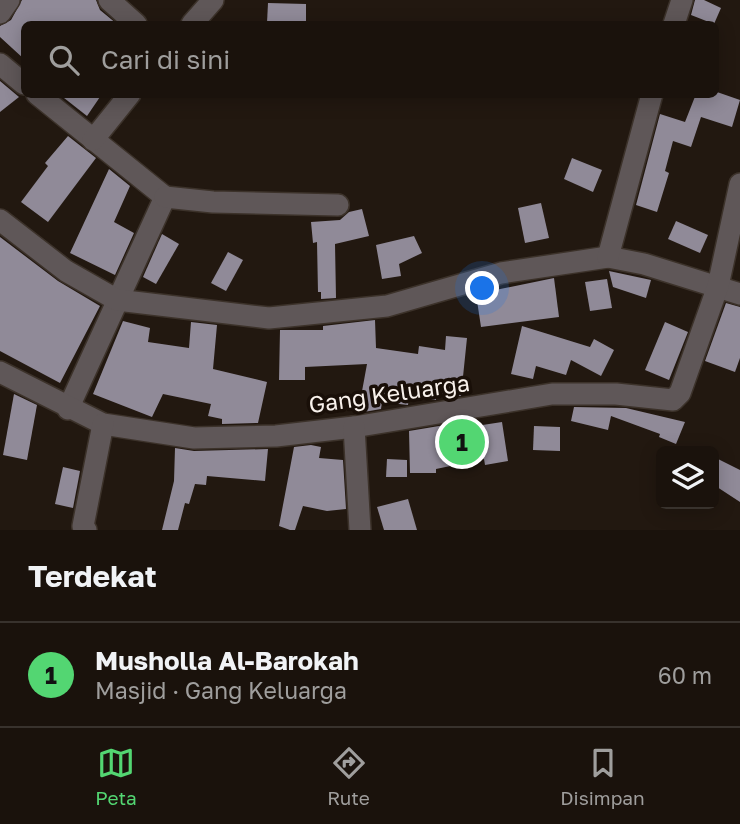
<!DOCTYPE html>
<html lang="id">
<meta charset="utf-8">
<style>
:root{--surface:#1a120c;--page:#231b15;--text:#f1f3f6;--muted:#9f9e9d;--line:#38322d;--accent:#53d672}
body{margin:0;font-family:"Golos Text",sans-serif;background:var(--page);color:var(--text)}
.controls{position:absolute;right:21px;bottom:21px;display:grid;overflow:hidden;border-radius:10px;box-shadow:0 4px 18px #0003}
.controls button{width:63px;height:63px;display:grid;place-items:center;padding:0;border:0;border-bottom:2px solid var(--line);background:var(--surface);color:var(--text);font:35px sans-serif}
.you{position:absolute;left:483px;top:289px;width:24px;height:24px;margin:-18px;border:5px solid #fff;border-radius:50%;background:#1a73e8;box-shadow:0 0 0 10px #1a73e833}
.badge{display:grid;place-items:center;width:46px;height:46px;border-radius:50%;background:var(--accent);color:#111;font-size:23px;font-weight:700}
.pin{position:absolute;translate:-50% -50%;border:4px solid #fff;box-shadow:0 2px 7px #0006}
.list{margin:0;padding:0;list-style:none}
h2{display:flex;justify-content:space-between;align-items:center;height:91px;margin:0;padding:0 28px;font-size:30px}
h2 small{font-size:23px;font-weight:400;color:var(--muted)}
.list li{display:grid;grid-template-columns:46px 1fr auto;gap:21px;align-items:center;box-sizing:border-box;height:105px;padding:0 28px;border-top:2px solid var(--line)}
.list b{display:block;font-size:26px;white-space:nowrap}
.list p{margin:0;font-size:23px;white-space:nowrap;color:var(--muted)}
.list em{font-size:23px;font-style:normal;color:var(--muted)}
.icon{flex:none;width:38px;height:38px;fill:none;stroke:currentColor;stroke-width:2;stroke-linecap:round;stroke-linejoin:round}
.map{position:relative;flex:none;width:740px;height:530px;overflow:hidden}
.search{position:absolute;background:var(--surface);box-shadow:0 4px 18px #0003;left:21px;right:21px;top:21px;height:77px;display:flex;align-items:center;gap:18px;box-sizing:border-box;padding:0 24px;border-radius:10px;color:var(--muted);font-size:26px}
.sheet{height:196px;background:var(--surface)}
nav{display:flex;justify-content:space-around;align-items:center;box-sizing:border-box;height:98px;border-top:2px solid var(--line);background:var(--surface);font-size:19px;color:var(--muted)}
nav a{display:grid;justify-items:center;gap:4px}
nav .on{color:var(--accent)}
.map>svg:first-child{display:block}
.building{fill:#908a98}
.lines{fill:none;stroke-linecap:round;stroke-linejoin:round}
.minor-casing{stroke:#3c322a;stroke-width:24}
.minor{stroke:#5f5758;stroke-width:21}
.labels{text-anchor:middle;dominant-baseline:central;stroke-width:7;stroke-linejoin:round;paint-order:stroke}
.street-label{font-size:23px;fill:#f8f1eb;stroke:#190f08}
</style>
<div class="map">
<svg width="740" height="530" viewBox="0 0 740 530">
<rect width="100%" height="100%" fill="#221810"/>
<g class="building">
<polygon points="22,0 96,0 100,10 117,24 24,24 24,59 0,37 0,26 11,20"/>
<polygon points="695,0 704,0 721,8 714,24 691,15"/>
<polygon points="268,3 306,4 306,24 267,23"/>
<polygon points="0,81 19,97 0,112"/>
<polygon points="717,92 740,100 732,127 701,117 691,147 673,141 665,171 669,173 657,212 636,205 660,114 685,122 696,94 716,94"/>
<polygon points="59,94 102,94 87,116"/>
<polygon points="68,136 96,158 48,222 21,202 48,166 45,163"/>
<polygon points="572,158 602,170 593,192 564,179"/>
<polygon points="109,169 130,186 114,222 134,233 115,275 70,253"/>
<polygon points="541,203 549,238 525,243 518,208"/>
<polygon points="362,209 369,236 335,244 336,298 321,299 321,292 318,292 317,242 313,243 311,222 340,220 349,212"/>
<polygon points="676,221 708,235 700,253 668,239"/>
<polygon points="162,234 179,244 156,284 143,277"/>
<polygon points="414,236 422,253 399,264 401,276 382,279 376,245"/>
<polygon points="0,237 58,281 100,306 60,383 0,351"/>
<polygon points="228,252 243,260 226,291 211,283"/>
<polygon points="609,271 651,280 646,298 613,287"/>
<polygon points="554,278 559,317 481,327 476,294"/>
<polygon points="607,279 612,308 590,311 585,282"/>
<polygon points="726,303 740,307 740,358 735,372 705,361"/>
<polygon points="375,320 376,348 418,354 419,346 445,350 446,336 467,338 461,396 436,395 436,400 409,395 408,405 382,402 381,409 358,413 367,364 305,367 305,380 279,380 280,330 323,330 323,326"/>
<polygon points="123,321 150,328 148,342 189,348 191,322 217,325 213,369 267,382 258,423 222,424 222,419 208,416 211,404 163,394 152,417 93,394"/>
<polygon points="665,322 688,332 669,380 645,370"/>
<polygon points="522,326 590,347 594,339 614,350 601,376 571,360 566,375 536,366 533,379 511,374"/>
<polygon points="14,394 37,405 27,460 3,455"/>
<polygon points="574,407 626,408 685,422 676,444 659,437 660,434 611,416 608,430 571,421"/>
<polygon points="475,420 476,426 502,422 508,461 485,465 484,459 436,469 436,473 410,473 409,431"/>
<polygon points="534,426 560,427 560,451 533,450"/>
<polygon points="311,445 321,447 319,458 343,460 346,509 327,511 303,506 295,530 290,530 279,526 294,447"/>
<polygon points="175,448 194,451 268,449 265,481 207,476 206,485 195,484 189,504 185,503 178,530 162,530 174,481"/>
<polygon points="714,457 740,470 740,502 714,485"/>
<polygon points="387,459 407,460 407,477 386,477"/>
<polygon points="63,467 80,471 73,508 55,504"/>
<polygon points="408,499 417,530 384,530 377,507"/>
</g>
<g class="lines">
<defs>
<g id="minor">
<polyline points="109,0 136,24"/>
<polyline points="0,13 9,0"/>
<polyline points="192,24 213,0"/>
<polyline points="674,24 682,0"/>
<polyline points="0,64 24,84"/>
<polyline points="37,94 165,197 68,409"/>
<polyline points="93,140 130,94"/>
<polyline points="165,197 213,202 338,205"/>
<polyline points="0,220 66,271 117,300 269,318 387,306 501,273 608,257 644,264 740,294"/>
<polyline points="608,257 652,94"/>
<polyline points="0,372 103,424 194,438 276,436 354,427 552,394 616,394 673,400 680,393 718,286 740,184"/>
<polyline points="354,427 360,530"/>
<polyline points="86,530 83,526 103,424"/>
</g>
</defs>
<use href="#minor" class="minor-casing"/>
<use href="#minor" class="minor"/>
</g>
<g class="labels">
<g class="street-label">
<text transform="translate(389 393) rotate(-8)">Gang Keluarga</text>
</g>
</g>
</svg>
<div class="controls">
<button><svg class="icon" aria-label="layers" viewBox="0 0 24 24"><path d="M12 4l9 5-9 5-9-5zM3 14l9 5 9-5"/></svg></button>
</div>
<div class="you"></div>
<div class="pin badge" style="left:462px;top:442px">1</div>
<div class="search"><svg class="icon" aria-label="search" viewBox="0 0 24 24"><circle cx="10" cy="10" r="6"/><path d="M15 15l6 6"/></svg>Cari di sini</div>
</div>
<section class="sheet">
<h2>Terdekat<small></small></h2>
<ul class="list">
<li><span class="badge">1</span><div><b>Musholla Al-Barokah</b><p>Masjid · Gang Keluarga</p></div><em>60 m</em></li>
</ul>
</section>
<nav>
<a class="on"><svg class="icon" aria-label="map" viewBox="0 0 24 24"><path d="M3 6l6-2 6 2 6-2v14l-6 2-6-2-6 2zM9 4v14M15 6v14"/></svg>Peta</a>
<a><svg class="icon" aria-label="directions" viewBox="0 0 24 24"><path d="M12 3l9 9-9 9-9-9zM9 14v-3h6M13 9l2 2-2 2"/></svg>Rute</a>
<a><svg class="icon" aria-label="saved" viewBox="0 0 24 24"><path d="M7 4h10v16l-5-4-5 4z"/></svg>Disimpan</a>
</nav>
